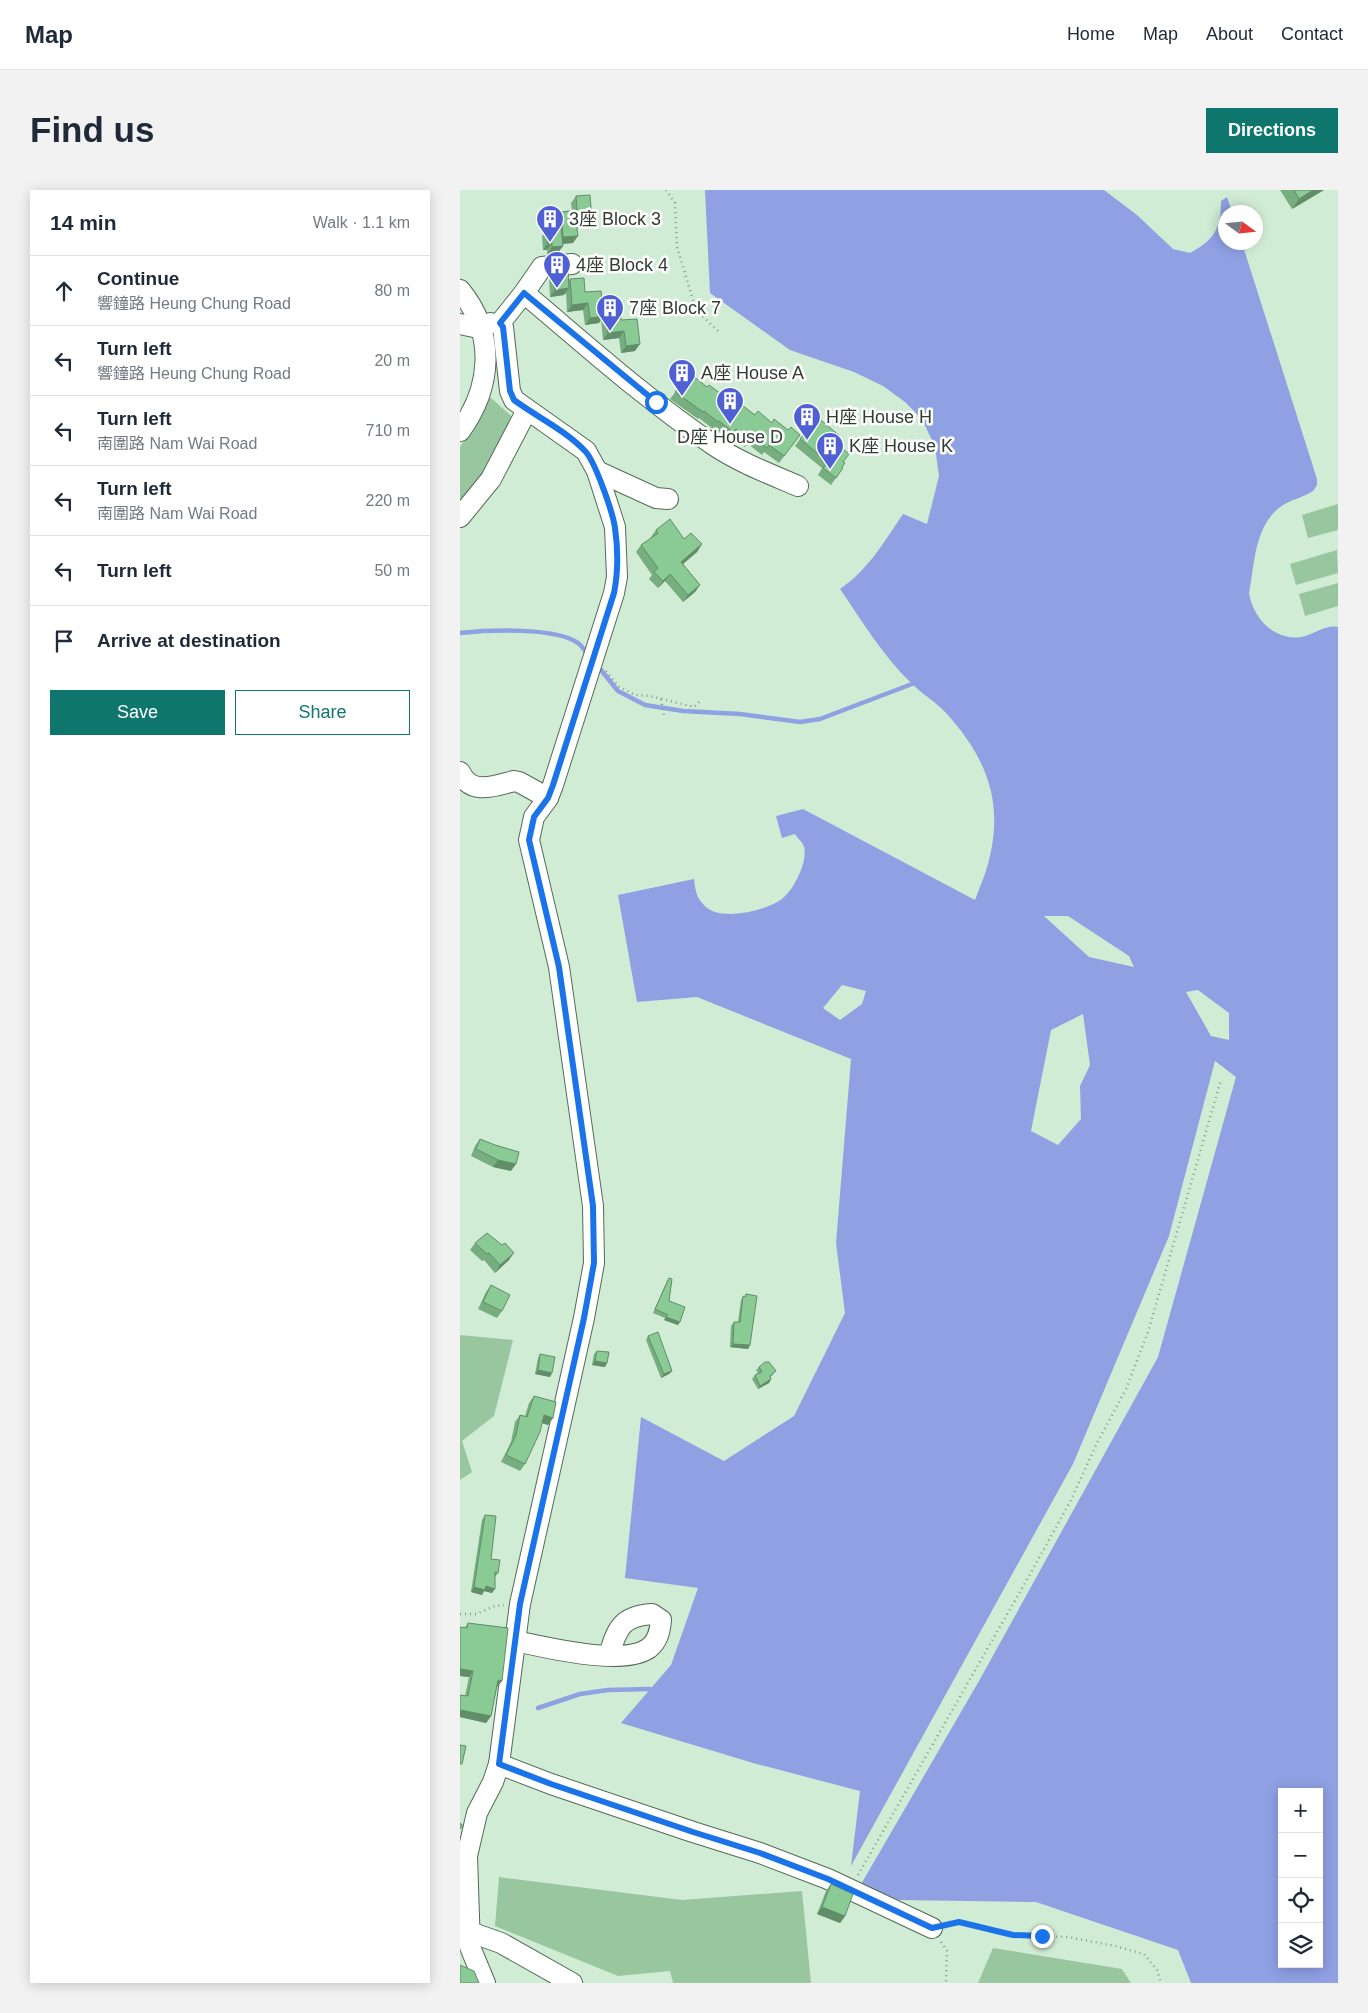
<!DOCTYPE html>
<meta charset="utf-8">
<style>
:root{--surface:#fff;--page:#f2f2f3;--text:#1f2937;--muted:#747a83;--line:#e0e1e3;--accent:#0f766e}
body{margin:0;font-family:Arial,"Noto Sans TC",sans-serif;background:var(--page);color:var(--text)}
.controls{position:absolute;right:15px;bottom:15px;display:grid;overflow:hidden;border-radius:0px;box-shadow:0 2px 12px #0003}
.controls button{width:45px;height:45px;display:grid;place-items:center;padding:0;border:0;border-bottom:1px solid var(--line);background:var(--surface);color:var(--text);font:25px sans-serif}
.compass{position:absolute;left:758px;top:15px;width:45px;height:45px;border-radius:50%;background:var(--surface);box-shadow:0 2px 12px #0003;rotate:105deg}
.stop{position:absolute;width:15px;height:15px;margin:-11px;border:4px solid #1a73e8;border-radius:50%;background:#fff}
.stop.end{background:#1a73e8;border-color:#fff;box-shadow:0 1px 5px #0008}
.list{margin:0;padding:0;list-style:none}
h2{display:flex;justify-content:space-between;align-items:center;height:65px;margin:0;padding:0 20px;font-size:21px}
h2 small{font-size:16px;font-weight:400;color:var(--muted)}
.list li{display:grid;grid-template-columns:32px 1fr auto;gap:15px;align-items:center;box-sizing:border-box;height:70px;padding:0 20px;border-top:1px solid var(--line)}
.list b{display:block;font-size:19px;white-space:nowrap}
.list p{margin:0;font-size:16px;white-space:nowrap;color:var(--muted)}
.list em{font-size:16px;font-style:normal;color:var(--muted)}
.actions{display:flex;gap:10px;padding:15px 20px}
.actions a{flex:1;padding:11px 0;border:1px solid var(--accent);border-radius:0px;text-align:center;font-size:18px;color:var(--accent)}
.actions .main{background:var(--accent);color:#fff}
.icon{flex:none;width:28px;height:28px;fill:none;stroke:currentColor;stroke-width:2;stroke-linecap:round;stroke-linejoin:round}
.map{position:relative;flex:none;width:878px;height:1793px;overflow:hidden;border-radius:0px}
header{display:flex;align-items:center;gap:30px;box-sizing:border-box;height:70px;padding:0 25px;background:var(--surface);border-bottom:1px solid var(--line)}
header strong{font-size:24px}
nav{display:flex;gap:28px;margin-inline-start:auto;font-size:18px}
.intro{display:flex;align-items:center;justify-content:space-between;box-sizing:border-box;height:120px;padding:0 30px}
h1{margin:0;font-size:35px}
.button{padding:12px 22px;border-radius:0px;background:var(--accent);color:#fff;font-size:18px;font-weight:700}
main{display:flex;gap:30px;padding:0 30px}
aside{flex:1;background:var(--surface);border-radius:0px;box-shadow:0 2px 12px #0003}
.map>svg:first-child{display:block}
.green{fill:#98c69e}
.water{fill:#8fa0e3;fill-rule:evenodd}
.lines{fill:none;stroke-linecap:round;stroke-linejoin:round}
.stream{stroke:#8fa0e3;stroke-width:4.5}
.minor-casing{stroke:#536b56;stroke-width:22}
.path{stroke:#879a89;stroke-width:2.5;stroke-dasharray:1 4;stroke-linecap:butt}
.minor{stroke:#fff;stroke-width:20}
.wall{fill:#77ae7f}
.shaded-wall{fill:#618d68}
.building{fill:#8aca94;stroke:#618d68}
.route{stroke:#1a73e8;stroke-width:6}
.labels{text-anchor:middle;dominant-baseline:central;stroke-width:5;stroke-linejoin:round;paint-order:stroke}
.poi-label{font-size:18px;fill:#323c33;stroke:#fff;text-anchor:start}
</style>
<header>
<strong>Map</strong>
<nav><a>Home</a><a>Map</a><a>About</a><a>Contact</a></nav>
</header>
<div class="intro"><h1>Find us</h1><a class="button">Directions</a></div>
<main>
<aside>
<h2>14 min<small>Walk · 1.1 km</small></h2>
<ul class="list">
<li><svg class="icon" aria-label="ahead" viewBox="0 0 24 24"><path d="M12 20V5M6 11l6-6 6 6"/></svg><div><b>Continue</b><p>響鐘路 Heung Chung Road</p></div><em>80 m</em></li>
<li><svg class="icon" aria-label="left" viewBox="0 0 24 24"><path d="M17 20v-9H6M10 6l-5 5 5 5"/></svg><div><b>Turn left</b><p>響鐘路 Heung Chung Road</p></div><em>20 m</em></li>
<li><svg class="icon" aria-label="left" viewBox="0 0 24 24"><path d="M17 20v-9H6M10 6l-5 5 5 5"/></svg><div><b>Turn left</b><p>南圍路 Nam Wai Road</p></div><em>710 m</em></li>
<li><svg class="icon" aria-label="left" viewBox="0 0 24 24"><path d="M17 20v-9H6M10 6l-5 5 5 5"/></svg><div><b>Turn left</b><p>南圍路 Nam Wai Road</p></div><em>220 m</em></li>
<li><svg class="icon" aria-label="left" viewBox="0 0 24 24"><path d="M17 20v-9H6M10 6l-5 5 5 5"/></svg><div><b>Turn left</b></div><em>50 m</em></li>
<li><svg class="icon" aria-label="arrive" viewBox="0 0 24 24"><path d="M6 21V4h12l-3 4 3 4H6"/></svg><div><b>Arrive at destination</b></div></li>
</ul>
<div class="actions"><a class="main">Save</a><a>Share</a></div>
</aside>
<div class="map">
<svg width="878" height="1793" viewBox="0 0 878 1793">
<rect width="100%" height="100%" fill="#d1ecd4"/>
<g class="green">
<polygon points="30,207 57,231 31,281 0,310 0,257"/>
<polygon points="878,314 878,340 848,348 842,325"/>
<polygon points="877,360 878,383 836,395 830,374"/>
<polygon points="878,393 878,416 845,426 839,404"/>
<polygon points="0,1145 53,1150 34,1226 2,1251 12,1282 0,1290"/>
<polygon points="39,1687 222,1710 342,1701 351,1793 213,1793 210,1781 158,1786 35,1736"/>
<polygon points="533,1758 662,1779 671,1793 518,1793"/>
</g>
<path class="water" d="M245,0H644L677,25L713,59L730,63C754,50 761,39 761,11L767,7L772,22H766V52L782,53L857,289V295L854,300C845,307 833,309 823,315C794,334 795,373 789,403C793,429 817,454 845,446C855,443 868,434 878,437V1793H731L718,1760L576,1712L439,1710L400,1696L519,1491L698,1167L776,887L755,871L709,1046L613,1274L391,1676L400,1601L293,1573L161,1533L211,1475L238,1398L165,1388L181,1227L264,1271L334,1226L385,1123L376,1053L391,869L237,807L177,812L158,705L234,689C235,698 236,707 243,714C257,733 306,721 322,709C334,700 348,671 344,657C343,652 337,648 335,644L322,648L316,626L343,619L515,710C520,697 526,683 529,670C544,611 526,567 486,523C476,512 462,504 451,493C423,466 402,431 380,399C408,380 424,352 443,324L467,334L479,286L475,257L462,229L445,212L423,196L394,182L330,160L250,103ZM584,726H608L669,766L674,777L629,767ZM382,795L406,801L402,814L380,830L363,818ZM738,800L769,823V850L751,846L726,802ZM623,824L630,875L620,896L621,929L598,955L571,941L591,840ZM822,1602H859V1774H822Z"/>
<g class="lines">
<g class="stream">
<path d="M0,443C28,440 96,437 118,453C122,456 125,461 128,465"/>
<polyline points="137,475 158,501 185,515 223,521 280,524 340,532 360,529 452,494"/>
<polyline points="78,1518 120,1504 148,1500 190,1499"/>
</g>
<defs>
<g id="minor">
<path d="M0,100C36,144 32,197 0,241"/>
<polyline points="64,103 82,77 112,74"/>
<polyline points="40,133 43,137 50,201 54,210 126,261 137,281 155,337 157,387 154,403 93,595 88,608 74,627 69,650 99,777 133,1016 134,1073 124,1128 60,1414 39,1574 91,1594 233,1642 300,1663 368,1689 472,1738"/>
<path d="M40,133L64,103C126,155 188,211 255,256C281,273 310,284 338,296"/>
<polyline points="0,134 14,137 31,133"/>
<polyline points="137,281 196,308 208,309"/>
<polyline points="0,327 31,289 67,220"/>
<path d="M0,582C11,606 35,596 54,591L59,592L88,608"/>
<path d="M55,1451C85,1457 163,1477 189,1458C198,1451 200,1441 201,1430L192,1424C162,1426 157,1438 149,1465"/>
<polyline points="10,1742 41,1753 112,1793"/>
<polyline points="25,1793 10,1757 7,1666 17,1623 33,1592 39,1574"/>
</g>
</defs>
<use href="#minor" class="minor-casing"/>
<g class="path">
<polyline points="206,0 215,13 217,57 236,120 258,141"/>
<polyline points="146,481 158,496 175,505 190,506 234,517 240,511"/>
<polyline points="201,509 204,526"/>
<polyline points="0,1424 16,1424 35,1416 44,1415"/>
<polyline points="398,1685 569,1386 610,1312 636,1255 666,1199 688,1142 761,890"/>
<polyline points="488,1734 499,1732 553,1745 608,1747 655,1756 684,1764 697,1780 701,1793"/>
<polyline points="481,1752 487,1761 486,1793"/>
</g>
<use href="#minor" class="minor"/>
</g>
<g class="wall">
<polygon points="820,0 864,0 832,19"/>
<polygon points="116,6 127,37 117,38 113,53 103,54 98,63 87,65 87,60 83,60 82,46 87,39 97,38 96,29 101,22 112,21 111,13"/>
<polygon points="94,81 109,91 110,89 125,102 143,121 146,117 161,130 175,161 161,163 159,148 143,150 141,129 139,133 125,135 123,120 107,122 106,103 104,105 90,107 89,88"/>
<polygon points="227,194 247,197 295,225 328,240 340,245 319,273 304,262 302,265 288,254 285,257 271,246 268,249 254,238 253,239 239,228 238,229 210,209 221,195 222,196"/>
<polygon points="380,246 376,253 383,272 378,285 371,295 358,285 362,278 335,256 340,249"/>
<polygon points="196,340 242,354 237,362 223,374 240,395 235,402 223,412 205,391 198,398 189,389 192,385 176,362 181,355 191,348 191,347"/>
<polygon points="20,949 51,981 33,977 11,966 15,956"/>
<polygon points="15,1053 49,1070 35,1083 24,1070 22,1071 10,1060"/>
<polygon points="209,1088 209,1111 218,1135 204,1130 205,1128 193,1123 207,1091"/>
<polygon points="31,1095 42,1121 37,1128 18,1119 26,1102"/>
<polygon points="286,1104 290,1155 288,1159 270,1157 271,1136 274,1132 278,1132 281,1110"/>
<polygon points="188,1146 212,1181 209,1184 201,1188 186,1150"/>
<polygon points="137,1161 147,1173 145,1177 132,1175 134,1164"/>
<polygon points="80,1164 92,1183 90,1187 75,1184 78,1168"/>
<polygon points="299,1177 314,1184 310,1187 311,1189 309,1193 298,1199 292,1189 295,1185 298,1183 296,1180"/>
<polygon points="74,1206 93,1228 88,1235 82,1233 65,1274 60,1281 41,1272 51,1252 55,1232 60,1225 65,1226 69,1213"/>
<polygon points="25,1325 31,1369 38,1383 35,1387 32,1403 24,1401 22,1405 11,1402 22,1330"/>
<polygon points="8,1433 42,1491 37,1497 31,1526 26,1533 0,1527 0,1505 5,1506 9,1487 0,1486 0,1437 5,1437"/>
<polygon points="371,1694 385,1726 380,1733 357,1724 366,1701"/>
</g>
<g class="shaded-wall">
<polygon points="853,0 864,0 832,19 839,9"/>
<polygon points="132,30 127,37 111,39 116,32"/>
<polygon points="118,46 113,53 98,54 103,47"/>
<polygon points="88,53 92,53 87,60 83,60"/>
<polygon points="103,56 98,63 87,65 92,57"/>
<polygon points="109,98 104,105 90,107 95,100"/>
<polygon points="128,113 123,120 107,122 112,115"/>
<polygon points="144,126 139,133 125,135 130,128"/>
<polygon points="164,141 159,148 143,150 148,143"/>
<polygon points="180,154 175,161 161,163 166,156"/>
<polygon points="242,354 237,362 216,380 221,372"/>
<polygon points="210,384 205,391 198,398 203,391"/>
<polygon points="240,395 235,402 223,412 228,405"/>
<polygon points="38,970 56,974 51,981 33,977"/>
<polygon points="54,1063 49,1070 35,1083 40,1075"/>
<polygon points="206,1127 220,1132 218,1135 204,1130"/>
<polygon points="273,1154 290,1155 288,1159 270,1157"/>
<polygon points="135,1171 147,1173 145,1177 132,1175"/>
<polygon points="78,1180 92,1183 90,1187 75,1184"/>
<polygon points="212,1181 209,1184 201,1188 204,1184"/>
<polygon points="311,1189 309,1193 298,1199 300,1196"/>
<polygon points="84,1225 93,1228 88,1235 79,1232"/>
<polygon points="26,1396 35,1399 32,1403 24,1401 22,1405 11,1402 14,1397"/>
<polygon points="0,1479 13,1481 9,1487 0,1486"/>
<polygon points="38,1490 42,1491 37,1497 33,1497"/>
<polygon points="0,1520 31,1526 26,1533 0,1527"/>
<polygon points="362,1717 385,1726 380,1733 357,1724"/>
</g>
<g class="building">
<polygon points="834,0 853,0 839,9"/>
<polygon points="130,5 132,30 116,32 118,46 103,47 101,22 117,20 116,6"/>
<polygon points="101,38 103,56 92,57 92,53 88,53 87,39"/>
<polygon points="108,80 109,98 95,100 94,81"/>
<polygon points="124,88 125,102 141,101 144,126 130,128 128,113 112,115 110,89"/>
<polygon points="160,116 161,130 177,129 180,154 166,156 164,141 148,143 146,117"/>
<polygon points="233,186 247,197 249,195 264,206 266,203 295,225 298,221 312,233 314,229 328,240 331,237 340,245 324,266 309,255 307,258 293,247 290,250 276,239 273,242 259,231 258,232 244,221 243,222 215,202 221,195 222,196 225,192 227,194"/>
<polygon points="357,227 380,246 375,252 389,264 383,272 385,273 382,277 383,278 376,288 363,278 368,272 340,249"/>
<polygon points="210,329 224,349 231,343 242,354 221,372 240,395 228,405 210,384 203,391 194,382 198,378 181,355 198,343 196,340"/>
<polygon points="20,949 35,955 59,962 56,974 38,970 16,959"/>
<polygon points="27,1043 42,1055 45,1053 54,1063 40,1075 29,1063 27,1064 15,1053"/>
<polygon points="209,1088 212,1089 209,1111 225,1117 220,1132 206,1127 208,1125 195,1119"/>
<polygon points="31,1095 50,1105 42,1121 23,1112"/>
<polygon points="286,1104 297,1106 290,1155 273,1154 274,1132 280,1132 283,1106 285,1107"/>
<polygon points="198,1142 212,1181 204,1184 188,1146"/>
<polygon points="137,1161 149,1162 147,1173 135,1171"/>
<polygon points="80,1164 95,1167 92,1183 78,1180"/>
<polygon points="305,1172 309,1172 316,1181 310,1186 311,1189 300,1196 295,1185 302,1182 299,1177"/>
<polygon points="74,1206 96,1212 93,1228 84,1225 80,1242 65,1274 46,1265 56,1245 60,1225 67,1227"/>
<polygon points="25,1325 36,1326 31,1369 40,1370 38,1383 35,1382 35,1399 26,1396 25,1400 14,1397"/>
<polygon points="8,1433 48,1438 42,1491 38,1490 31,1526 0,1520 0,1505 8,1506 13,1481 0,1479 0,1437 7,1438"/>
<polygon points="0,1555 6,1556 2,1574 0,1574"/>
<polygon points="0,1633 3,1636 0,1639"/>
<polygon points="371,1694 393,1704 385,1726 362,1717"/>
<polygon points="0,1775 14,1781 19,1793 0,1793"/>
</g>
<g class="lines">
<path class="route" d="M196,212L64,103L40,133L43,137L50,201L54,210C77,227 105,240 125,261C135,271 153,323 155,338C158,359 158,383 154,403L93,595L88,608L74,627L69,650L99,777L133,1016L134,1073L124,1128L60,1414L39,1574L91,1594L233,1642L300,1663L368,1689L472,1738L499,1732L553,1745L582,1746"/>
</g>
<defs>
<symbol id="building-pin" viewBox="-11 -11 22 30"><path d="M0 17L-7.5 6A9.5 9.5 0 1 1 7.5 6Z" fill="#4f5fd4" stroke="#fff"/><path d="M-4-6H4V6H1V3H-1V6H-4ZM-2.5-4.3h1.7v1.8h-1.7ZM.8-4.3h1.7v1.8H.8ZM-2.5-1h1.7V.8h-1.7ZM.8-1h1.7V.8H.8Z" fill="#fff"/></symbol>
</defs>
<g fill-rule="evenodd">
<use href="#building-pin" x="74" y="13" width="32" height="43"/>
<use href="#building-pin" x="81" y="59" width="32" height="43"/>
<use href="#building-pin" x="134" y="102" width="32" height="43"/>
<use href="#building-pin" x="206" y="167" width="32" height="43"/>
<use href="#building-pin" x="254" y="195" width="32" height="43"/>
<use href="#building-pin" x="331" y="211" width="32" height="43"/>
<use href="#building-pin" x="354" y="240" width="32" height="43"/>
</g>
<g class="labels">
<g class="poi-label">
<text x="109" y="29">3座 Block 3</text>
<text x="116" y="75">4座 Block 4</text>
<text x="169" y="118">7座 Block 7</text>
<text x="241" y="183">A座 House A</text>
<text x="366" y="227">H座 House H</text>
<text x="270" y="247" text-anchor="middle">D座 House D</text>
<text x="389" y="256">K座 House K</text>
</g>
</g>
</svg>
<div class="controls">
<button>+</button>
<button>−</button>
<button><svg class="icon" aria-label="locate" viewBox="0 0 24 24"><circle cx="12" cy="12" r="6"/><path d="M12 2v4M12 18v4M2 12h4M18 12h4"/></svg></button>
<button><svg class="icon" aria-label="layers" viewBox="0 0 24 24"><path d="M12 4l9 5-9 5-9-5zM3 14l9 5 9-5"/></svg></button>
</div>
<svg class="compass" viewBox="-18 -18 36 36"><path d="M0-13l5 13h-10z" fill="#e53935"/><path d="M0 13l5-13h-10z" fill="#747a83"/></svg>
<div class="stop" style="left:196px;top:212px"></div>
<div class="stop end" style="left:582px;top:1746px"></div>
</div>
</main>
